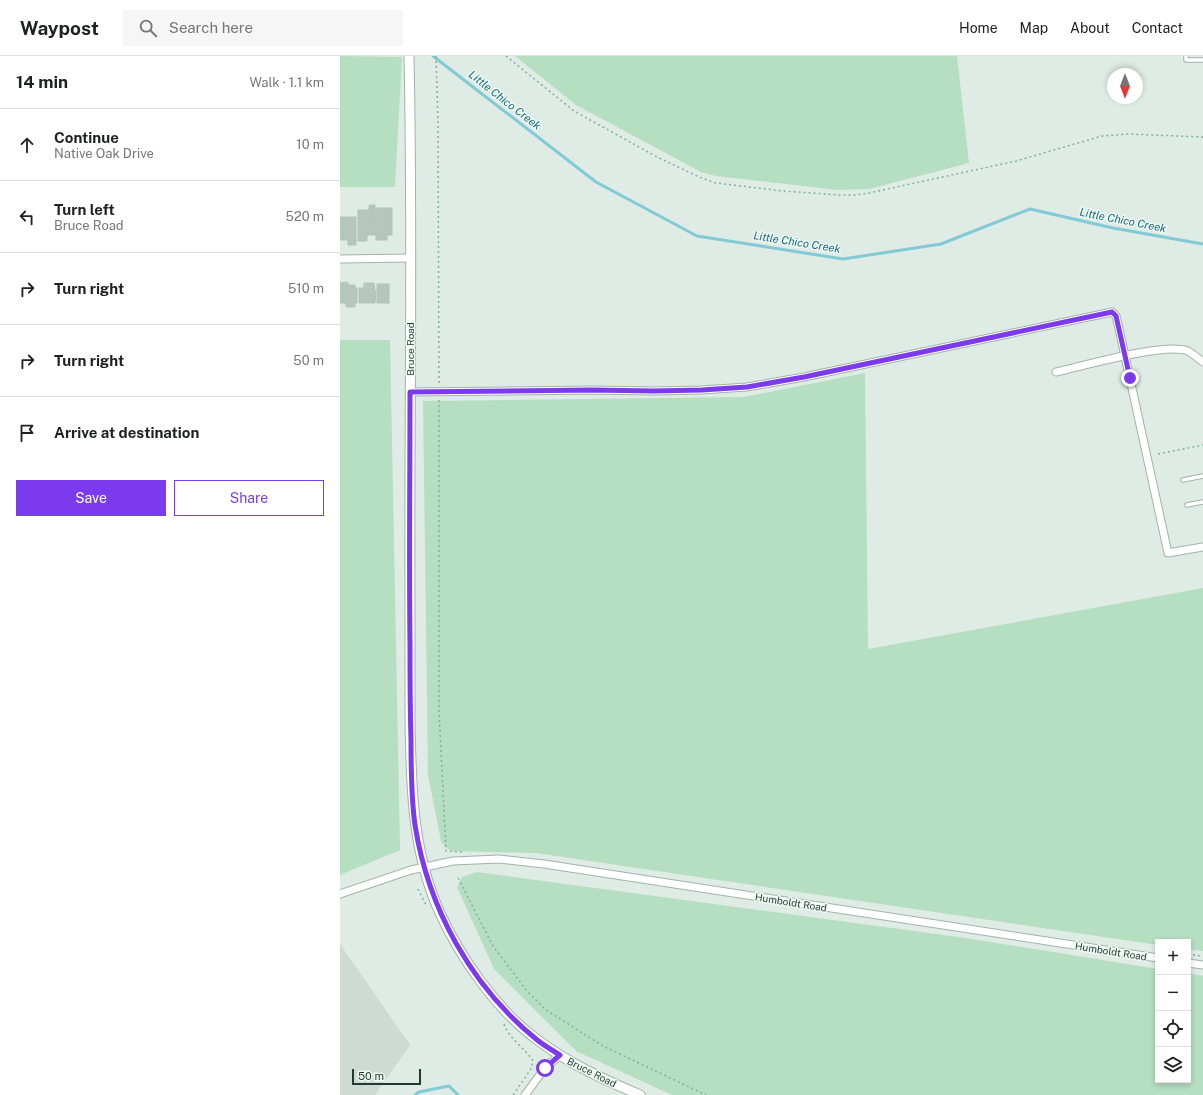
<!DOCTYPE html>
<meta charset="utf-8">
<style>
:root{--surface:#fff;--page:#f6f6f6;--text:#202124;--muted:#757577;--line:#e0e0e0;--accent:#7c3aed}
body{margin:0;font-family:"Public Sans",sans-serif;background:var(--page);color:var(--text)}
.controls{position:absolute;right:12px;bottom:12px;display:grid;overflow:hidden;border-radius:0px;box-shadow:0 2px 6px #0003}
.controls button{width:36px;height:36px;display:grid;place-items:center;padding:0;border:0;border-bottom:1px solid var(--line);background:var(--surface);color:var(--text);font:20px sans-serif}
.compass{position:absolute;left:767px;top:12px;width:36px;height:36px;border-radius:50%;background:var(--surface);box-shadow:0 2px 6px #0003;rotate:180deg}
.scale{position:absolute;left:12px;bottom:10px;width:69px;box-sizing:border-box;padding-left:4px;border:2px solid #1f3c34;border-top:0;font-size:11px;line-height:14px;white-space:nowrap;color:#1f3c34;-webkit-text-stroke:3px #eff8f3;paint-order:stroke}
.stop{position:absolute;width:12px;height:12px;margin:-9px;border:3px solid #7c3aed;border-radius:50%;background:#fff}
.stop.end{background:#7c3aed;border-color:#fff;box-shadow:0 1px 4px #0008}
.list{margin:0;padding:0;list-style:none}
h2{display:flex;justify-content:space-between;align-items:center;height:52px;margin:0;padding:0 16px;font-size:17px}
h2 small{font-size:13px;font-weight:400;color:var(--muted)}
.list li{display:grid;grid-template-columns:26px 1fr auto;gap:12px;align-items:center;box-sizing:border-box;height:72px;padding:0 16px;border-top:1px solid var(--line)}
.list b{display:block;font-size:15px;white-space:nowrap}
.list p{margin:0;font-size:13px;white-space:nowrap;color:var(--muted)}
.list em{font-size:13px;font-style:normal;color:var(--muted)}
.actions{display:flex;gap:8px;padding:12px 16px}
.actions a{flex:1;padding:9px 0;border:1px solid var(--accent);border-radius:0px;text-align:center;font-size:14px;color:var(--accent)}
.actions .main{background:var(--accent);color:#fff}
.icon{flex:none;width:22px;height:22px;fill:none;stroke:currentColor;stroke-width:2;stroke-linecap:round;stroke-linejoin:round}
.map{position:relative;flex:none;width:863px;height:1039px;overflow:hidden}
header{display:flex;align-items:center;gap:24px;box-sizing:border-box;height:56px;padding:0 20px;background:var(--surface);border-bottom:1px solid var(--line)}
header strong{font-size:19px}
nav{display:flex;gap:22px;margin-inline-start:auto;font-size:14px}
.search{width:280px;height:36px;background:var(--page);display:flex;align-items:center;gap:10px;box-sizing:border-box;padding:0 14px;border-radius:0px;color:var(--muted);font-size:15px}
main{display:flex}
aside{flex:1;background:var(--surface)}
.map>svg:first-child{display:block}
.built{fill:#cddbd4}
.green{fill:#b6dec0}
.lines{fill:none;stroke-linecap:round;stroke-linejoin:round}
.stream{stroke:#82cad5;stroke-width:3}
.building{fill:#b4c6be;stroke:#b1c5bc}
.service-casing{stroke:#a2b3ac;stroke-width:5.5}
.minor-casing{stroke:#a2b3ac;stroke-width:9}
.tertiary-casing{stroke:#a2b3ac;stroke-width:11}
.path{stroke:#7db1a0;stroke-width:1.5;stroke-dasharray:2 3;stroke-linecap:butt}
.service{stroke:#fff;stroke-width:3.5}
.minor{stroke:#fff;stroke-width:7}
.tertiary{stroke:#fff;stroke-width:9}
.route{stroke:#7c3aed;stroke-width:5}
.labels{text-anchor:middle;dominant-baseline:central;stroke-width:3;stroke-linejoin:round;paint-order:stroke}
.street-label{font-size:10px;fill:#1f3c34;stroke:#eff8f3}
.water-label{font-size:11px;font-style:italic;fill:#156c7c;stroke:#eff8f3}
</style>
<header>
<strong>Waypost</strong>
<div class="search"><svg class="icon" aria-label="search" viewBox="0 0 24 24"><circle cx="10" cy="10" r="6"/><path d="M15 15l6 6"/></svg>Search here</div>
<nav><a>Home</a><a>Map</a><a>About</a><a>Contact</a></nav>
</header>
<main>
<aside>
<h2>14 min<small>Walk · 1.1 km</small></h2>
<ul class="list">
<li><svg class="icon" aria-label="ahead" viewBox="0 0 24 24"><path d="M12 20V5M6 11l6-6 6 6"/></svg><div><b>Continue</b><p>Native Oak Drive</p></div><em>10 m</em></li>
<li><svg class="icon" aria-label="left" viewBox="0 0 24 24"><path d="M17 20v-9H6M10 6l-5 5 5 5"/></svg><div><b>Turn left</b><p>Bruce Road</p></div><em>520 m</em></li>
<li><svg class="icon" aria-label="right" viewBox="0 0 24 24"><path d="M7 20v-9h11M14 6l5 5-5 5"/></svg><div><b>Turn right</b></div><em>510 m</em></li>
<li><svg class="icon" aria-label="right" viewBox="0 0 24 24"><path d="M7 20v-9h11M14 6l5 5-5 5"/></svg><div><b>Turn right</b></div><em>50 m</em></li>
<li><svg class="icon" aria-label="arrive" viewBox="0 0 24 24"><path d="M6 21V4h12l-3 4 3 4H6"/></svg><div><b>Arrive at destination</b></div></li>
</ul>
<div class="actions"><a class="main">Save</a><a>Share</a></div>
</aside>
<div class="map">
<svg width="863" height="1039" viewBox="0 0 863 1039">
<rect width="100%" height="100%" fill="#dfebe5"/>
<polygon class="built" points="0,888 70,989 35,1039 0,1039"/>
<g class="green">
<polygon points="0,0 62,1 55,131 0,131"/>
<polygon points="175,0 617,0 629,107 529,133 498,134 376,120 361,116 236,49"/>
<polygon points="0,284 50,284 60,794 0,819"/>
<polygon points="525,317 528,593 863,532 863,895 848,893 848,886 818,886 818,889 196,797 112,795 105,791 101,785 88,719 83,345 404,341"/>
<polygon points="137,816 626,882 818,913 818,1024 848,1024 848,917 863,920 863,1039 332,1039 236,995 154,913 117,831 122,821"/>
</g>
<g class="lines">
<g class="stream">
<polyline points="93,0 256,126 357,180 503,203 601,188 690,153 773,172 863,188"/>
<polyline points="75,1039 79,1036 109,1030 118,1039"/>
</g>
</g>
<g class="building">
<polygon points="29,149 35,149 36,179 27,179 27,185 18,185 18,154 29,154"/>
<polygon points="36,152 52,152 52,179 47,179 47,184 36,184"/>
<polygon points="0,161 16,161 16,189 8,189 8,184 0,184"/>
<polygon points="8,226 8,229 15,229 15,232 17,232 17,247 15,247 15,251 6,251 6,247 0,247 0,227"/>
<polygon points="24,227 34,227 35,235 36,235 35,247 30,247 30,245 29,247 19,247 19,232 24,232"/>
<rect x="37" y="228" width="12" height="19"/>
</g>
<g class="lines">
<defs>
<g id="service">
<polyline points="846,0 846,4 863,4"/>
<polyline points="843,424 863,420"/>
<polyline points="847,449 863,446"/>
</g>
<g id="minor">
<polyline points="0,203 71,202"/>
<path d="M716,316C743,310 825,286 848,295C853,298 859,303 863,306"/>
<polyline points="70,336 252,334 314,335 361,334 407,331 464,321 772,256 776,260 778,268 828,497 863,491"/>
<polyline points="0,838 71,814 113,805 159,803 204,808 818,902"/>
<polyline points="848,907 863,909"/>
<polyline points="185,1039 205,1012 220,999"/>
</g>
<path id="tertiary" d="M69,0C73,183 69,366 70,549C70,587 70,626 70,664C71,729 72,794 99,855C120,901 157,955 199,985C230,1008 265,1024 300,1039"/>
</defs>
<use href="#service" class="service-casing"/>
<use href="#minor" class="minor-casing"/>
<use href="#tertiary" class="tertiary-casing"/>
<g class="path">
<polyline points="96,0 98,65 99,328"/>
<polyline points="166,0 234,55 317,101 359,121 376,127 443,135 499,139 515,139 529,137 676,105 762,80 788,78 863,81"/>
<polyline points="99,344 99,654 106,795 123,796"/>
<polyline points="818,398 863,389"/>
<polyline points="118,822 153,890 187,935 206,954 263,990 366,1039"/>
<polyline points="78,833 87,851"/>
<polyline points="848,898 861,900"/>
<path d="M164,968C169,983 185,992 193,1005L191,1013L173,1039"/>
</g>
<use href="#service" class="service"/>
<use href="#minor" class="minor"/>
<use href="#tertiary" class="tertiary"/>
</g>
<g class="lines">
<path class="route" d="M205,1012L220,999C212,994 203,989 196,983C131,930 88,852 75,769C71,741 71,712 71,683C70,652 70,621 70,590C69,505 70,420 70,336L252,334L314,335L362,334L407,331L464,321L772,256L776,260L790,322"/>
</g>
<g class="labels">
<g class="street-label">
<text transform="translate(70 293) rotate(-90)">Bruce Road</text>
<text transform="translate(451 846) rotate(9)">Humboldt Road</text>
<text transform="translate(771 895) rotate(9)">Humboldt Road</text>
<text transform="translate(252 1016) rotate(27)">Bruce Road</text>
</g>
<g class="water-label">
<text transform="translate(165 44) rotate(38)">Little Chico Creek</text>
<text transform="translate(783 164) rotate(11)">Little Chico Creek</text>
<text transform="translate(457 186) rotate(9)">Little Chico Creek</text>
</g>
</g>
</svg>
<div class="controls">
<button>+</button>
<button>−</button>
<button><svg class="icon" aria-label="locate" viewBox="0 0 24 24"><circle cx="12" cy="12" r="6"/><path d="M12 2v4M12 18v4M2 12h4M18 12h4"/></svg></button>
<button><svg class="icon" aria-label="layers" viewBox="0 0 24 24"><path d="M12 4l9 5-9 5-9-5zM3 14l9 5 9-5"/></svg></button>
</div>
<svg class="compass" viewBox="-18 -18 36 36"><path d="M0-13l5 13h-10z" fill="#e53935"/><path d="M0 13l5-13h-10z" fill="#757577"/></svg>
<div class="scale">50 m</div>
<div class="stop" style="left:205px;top:1012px"></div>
<div class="stop end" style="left:790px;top:322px"></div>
</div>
</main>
